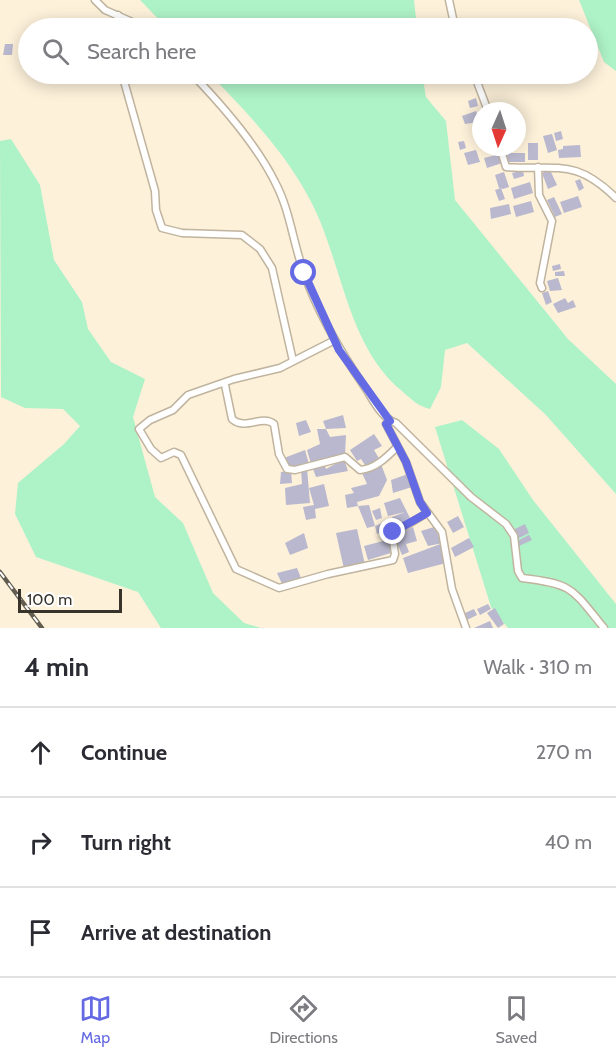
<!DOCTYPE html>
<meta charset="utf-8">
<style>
:root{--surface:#fff;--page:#f7f7f7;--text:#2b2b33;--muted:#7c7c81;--line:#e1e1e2;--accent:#646ae3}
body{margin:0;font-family:Cabin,sans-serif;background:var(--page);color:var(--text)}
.compass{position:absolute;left:472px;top:102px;width:54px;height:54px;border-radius:50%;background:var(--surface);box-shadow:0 3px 15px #0003;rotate:183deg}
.scale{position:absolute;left:18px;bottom:15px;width:104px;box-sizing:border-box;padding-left:6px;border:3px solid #38342b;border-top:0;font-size:16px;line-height:21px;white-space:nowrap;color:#38342b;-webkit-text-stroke:4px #fff;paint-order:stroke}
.stop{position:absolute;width:18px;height:18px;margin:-14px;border:4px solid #646ae3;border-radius:50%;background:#fff}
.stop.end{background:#646ae3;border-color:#fff;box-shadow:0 2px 6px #0008}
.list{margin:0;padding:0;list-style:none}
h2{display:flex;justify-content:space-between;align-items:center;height:78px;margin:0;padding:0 24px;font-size:26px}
h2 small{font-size:20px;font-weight:400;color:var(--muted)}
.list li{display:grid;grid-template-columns:39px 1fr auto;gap:18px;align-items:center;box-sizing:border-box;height:90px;padding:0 24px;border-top:2px solid var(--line)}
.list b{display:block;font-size:22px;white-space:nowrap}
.list em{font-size:20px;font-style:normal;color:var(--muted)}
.icon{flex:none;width:33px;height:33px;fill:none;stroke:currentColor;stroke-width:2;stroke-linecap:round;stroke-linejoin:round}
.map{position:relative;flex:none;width:616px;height:628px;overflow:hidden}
.search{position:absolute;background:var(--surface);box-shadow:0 3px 15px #0003;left:18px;right:18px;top:18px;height:66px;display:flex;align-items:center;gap:15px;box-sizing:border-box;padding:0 21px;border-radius:33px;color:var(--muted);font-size:22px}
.sheet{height:348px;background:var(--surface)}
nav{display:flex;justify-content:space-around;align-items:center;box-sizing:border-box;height:84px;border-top:2px solid var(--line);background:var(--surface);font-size:16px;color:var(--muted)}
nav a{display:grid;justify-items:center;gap:3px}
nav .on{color:var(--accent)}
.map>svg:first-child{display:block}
.green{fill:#aef2c7}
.building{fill:#b9b8ce}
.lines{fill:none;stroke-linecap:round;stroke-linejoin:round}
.street-casing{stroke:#c0b49f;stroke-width:9}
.street{stroke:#fff;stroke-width:6}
.rail-casing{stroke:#635d51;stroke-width:4.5}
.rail{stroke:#fff;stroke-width:2;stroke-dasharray:7;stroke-linecap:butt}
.route{stroke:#646ae3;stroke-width:8}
</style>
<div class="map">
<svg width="616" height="628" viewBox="0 0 616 628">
<rect width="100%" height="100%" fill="#fdf1da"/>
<g class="green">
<polygon points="140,0 414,0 417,28 167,28"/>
<polygon points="579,0 616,0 616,71 604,62"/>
<path d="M210,74H422L426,97L446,121L455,200L568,339L616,384V494L546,415L467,343L445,350L441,387L430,409C418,406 412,400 403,392C345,345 343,260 309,198C284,150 246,112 210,74Z"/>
<polygon points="11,139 40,185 54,260 82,302 88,329 111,362 145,379 133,417 155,497 183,523 213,593 244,623 261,628 161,628 138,592 36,557 15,514 18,483 64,444 80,426 63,409 25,408 1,397 0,141"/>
<polygon points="462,420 499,449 533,500 616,604 616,628 508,628 491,607 435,427"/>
</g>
<g class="building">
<polygon points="5,44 13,44 12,55 3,55"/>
<polygon points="476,98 478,106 470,108 468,101"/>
<polygon points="476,111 479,122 465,124 462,116"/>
<polygon points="561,131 563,139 556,141 554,133"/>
<polygon points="552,134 557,150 548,153 543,136"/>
<polygon points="464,141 466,148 460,150 458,142"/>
<rect x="528" y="143" width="10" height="17"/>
<polygon points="580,145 581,157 559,158 558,150 563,149 563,146"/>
<polygon points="507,148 512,148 512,153 525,153 525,162 507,162"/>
<polygon points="476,150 480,162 468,165 464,153"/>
<polygon points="500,154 502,163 487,168 484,158"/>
<polygon points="523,170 524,176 514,179 512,173"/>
<polygon points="550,170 557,185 548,189 542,173"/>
<polygon points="504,172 509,187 503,189 499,188 495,175"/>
<polygon points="580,179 584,188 579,191 575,181"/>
<polygon points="530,182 533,193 514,199 511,188"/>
<polygon points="501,188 505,199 499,201 495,190"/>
<polygon points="578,196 582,207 564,213 560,202"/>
<polygon points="554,197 562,214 555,217 547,200"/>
<polygon points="531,201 534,212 516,217 513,206"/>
<polygon points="509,204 511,214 491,219 490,208"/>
<polygon points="560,264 561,269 553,271 552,266"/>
<polygon points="564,271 565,276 555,276 555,272"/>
<polygon points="558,278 562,290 550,291 547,281"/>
<polygon points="548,291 552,302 546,305 542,293"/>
<polygon points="565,298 568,303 573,300 576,307 558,313 553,304"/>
<polygon points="343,415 346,428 326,429 323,421"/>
<polygon points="306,420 311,432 299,436 296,423"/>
<polygon points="317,429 326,429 330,437 346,435 345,456 311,464 307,450 320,444"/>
<polygon points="374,434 382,446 374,450 380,460 367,468 361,459 357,461 350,450"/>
<polygon points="305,450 309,464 290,469 284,458"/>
<polygon points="344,459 348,471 316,477 313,469 324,463 326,469"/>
<polygon points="381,464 387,480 379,496 357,502 358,506 369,505 375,526 367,528 358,506 347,508 345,495 354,493 351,488 367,484 362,473"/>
<polygon points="307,468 310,503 286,505 285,488 302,484 301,470"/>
<polygon points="291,471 292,483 280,484 281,472"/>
<polygon points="408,474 412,487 393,493 391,480"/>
<polygon points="324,484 329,506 315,509 316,518 306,520 303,507 314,505 309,488"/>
<polygon points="400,498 412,522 396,528 392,517 405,512 388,516 384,503"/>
<polygon points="380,508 382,518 376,520 372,511"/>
<polygon points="458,516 464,527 453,533 447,522"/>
<polygon points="385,522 388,530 377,534 375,526"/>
<polygon points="525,524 529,533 517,539 513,530"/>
<polygon points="413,527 417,541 406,544 409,552 402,555 394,536"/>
<polygon points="434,527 443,543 446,563 408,573 403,558 443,543 428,546 421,531"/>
<polygon points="357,529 365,565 344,569 336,533"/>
<polygon points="304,533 308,548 290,555 285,543"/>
<polygon points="529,535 532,540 519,546 517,541"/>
<polygon points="469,538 474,547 455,557 451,548"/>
<polygon points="391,539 394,552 368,560 364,546"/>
<polygon points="297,568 301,578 283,586 277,573"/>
<polygon points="488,604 491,609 480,615 477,609"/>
<polygon points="495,608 504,624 498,628 487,613"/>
<polygon points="474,609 477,615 467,620 465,613"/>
<polygon points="490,621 493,628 474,628"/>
</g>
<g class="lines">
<defs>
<g id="street">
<polyline points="95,0 105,10 146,28"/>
<polyline points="449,0 455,28"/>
<polyline points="118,15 119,28"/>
<polyline points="122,74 155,191 156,210 162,228 182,233 242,235 260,249 272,268 293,361"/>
<path d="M192,74C220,103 257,146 275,182C290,210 293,243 304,273C318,313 340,351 364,386C373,399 380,417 396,423L471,497L506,524L514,536L518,571L522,578C574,584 572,589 604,628"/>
<polyline points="474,74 488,111"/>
<path d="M500,147L506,167C557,171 574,157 616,198"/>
<polyline points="538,167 539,195 552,221 540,283 542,288"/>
<polyline points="335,340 280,368 234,379 188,395 173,410 150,420 139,429 151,449 161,458 174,452 181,455 236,569 279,588 328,574 393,560 395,554 392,534 427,513"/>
<path d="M225,385L232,419C245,431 262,414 274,424L279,454L287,469L295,470L345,457L360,470C375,469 387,457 397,447"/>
<polyline points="390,421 386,424 406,462 420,502 442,532 452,589 466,628"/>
</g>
</defs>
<use href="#street" class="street-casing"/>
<use href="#street" class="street"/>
<defs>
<polyline id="rail" points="0,572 42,628"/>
</defs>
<use href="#rail" class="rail-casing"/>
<use href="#rail" class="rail"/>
</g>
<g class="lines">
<polyline class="route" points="304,273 339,350 390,421 386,424 406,462 420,502 427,513 393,532"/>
</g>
</svg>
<svg class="compass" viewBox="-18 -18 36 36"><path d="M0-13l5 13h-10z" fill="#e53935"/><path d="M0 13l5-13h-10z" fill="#7c7c81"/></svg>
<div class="scale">100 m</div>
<div class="stop" style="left:304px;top:273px"></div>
<div class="stop end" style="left:393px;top:532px"></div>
<div class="search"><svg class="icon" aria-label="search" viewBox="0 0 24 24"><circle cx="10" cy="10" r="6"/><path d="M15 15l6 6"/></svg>Search here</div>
</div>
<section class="sheet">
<h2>4 min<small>Walk · 310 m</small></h2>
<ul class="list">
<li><svg class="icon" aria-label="ahead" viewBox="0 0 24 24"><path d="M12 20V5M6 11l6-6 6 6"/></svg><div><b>Continue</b></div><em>270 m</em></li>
<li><svg class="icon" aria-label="right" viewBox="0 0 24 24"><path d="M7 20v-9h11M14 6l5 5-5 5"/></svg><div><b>Turn right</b></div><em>40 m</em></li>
<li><svg class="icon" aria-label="arrive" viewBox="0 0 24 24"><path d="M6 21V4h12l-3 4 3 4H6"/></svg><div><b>Arrive at destination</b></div></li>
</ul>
</section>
<nav>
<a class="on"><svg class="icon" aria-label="map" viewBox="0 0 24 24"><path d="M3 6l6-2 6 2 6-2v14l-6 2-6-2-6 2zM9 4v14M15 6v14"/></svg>Map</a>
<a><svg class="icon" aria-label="directions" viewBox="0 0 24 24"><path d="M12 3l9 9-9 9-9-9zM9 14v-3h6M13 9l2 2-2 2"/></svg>Directions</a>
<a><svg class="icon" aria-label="saved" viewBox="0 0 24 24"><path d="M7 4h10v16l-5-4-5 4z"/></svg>Saved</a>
</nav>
